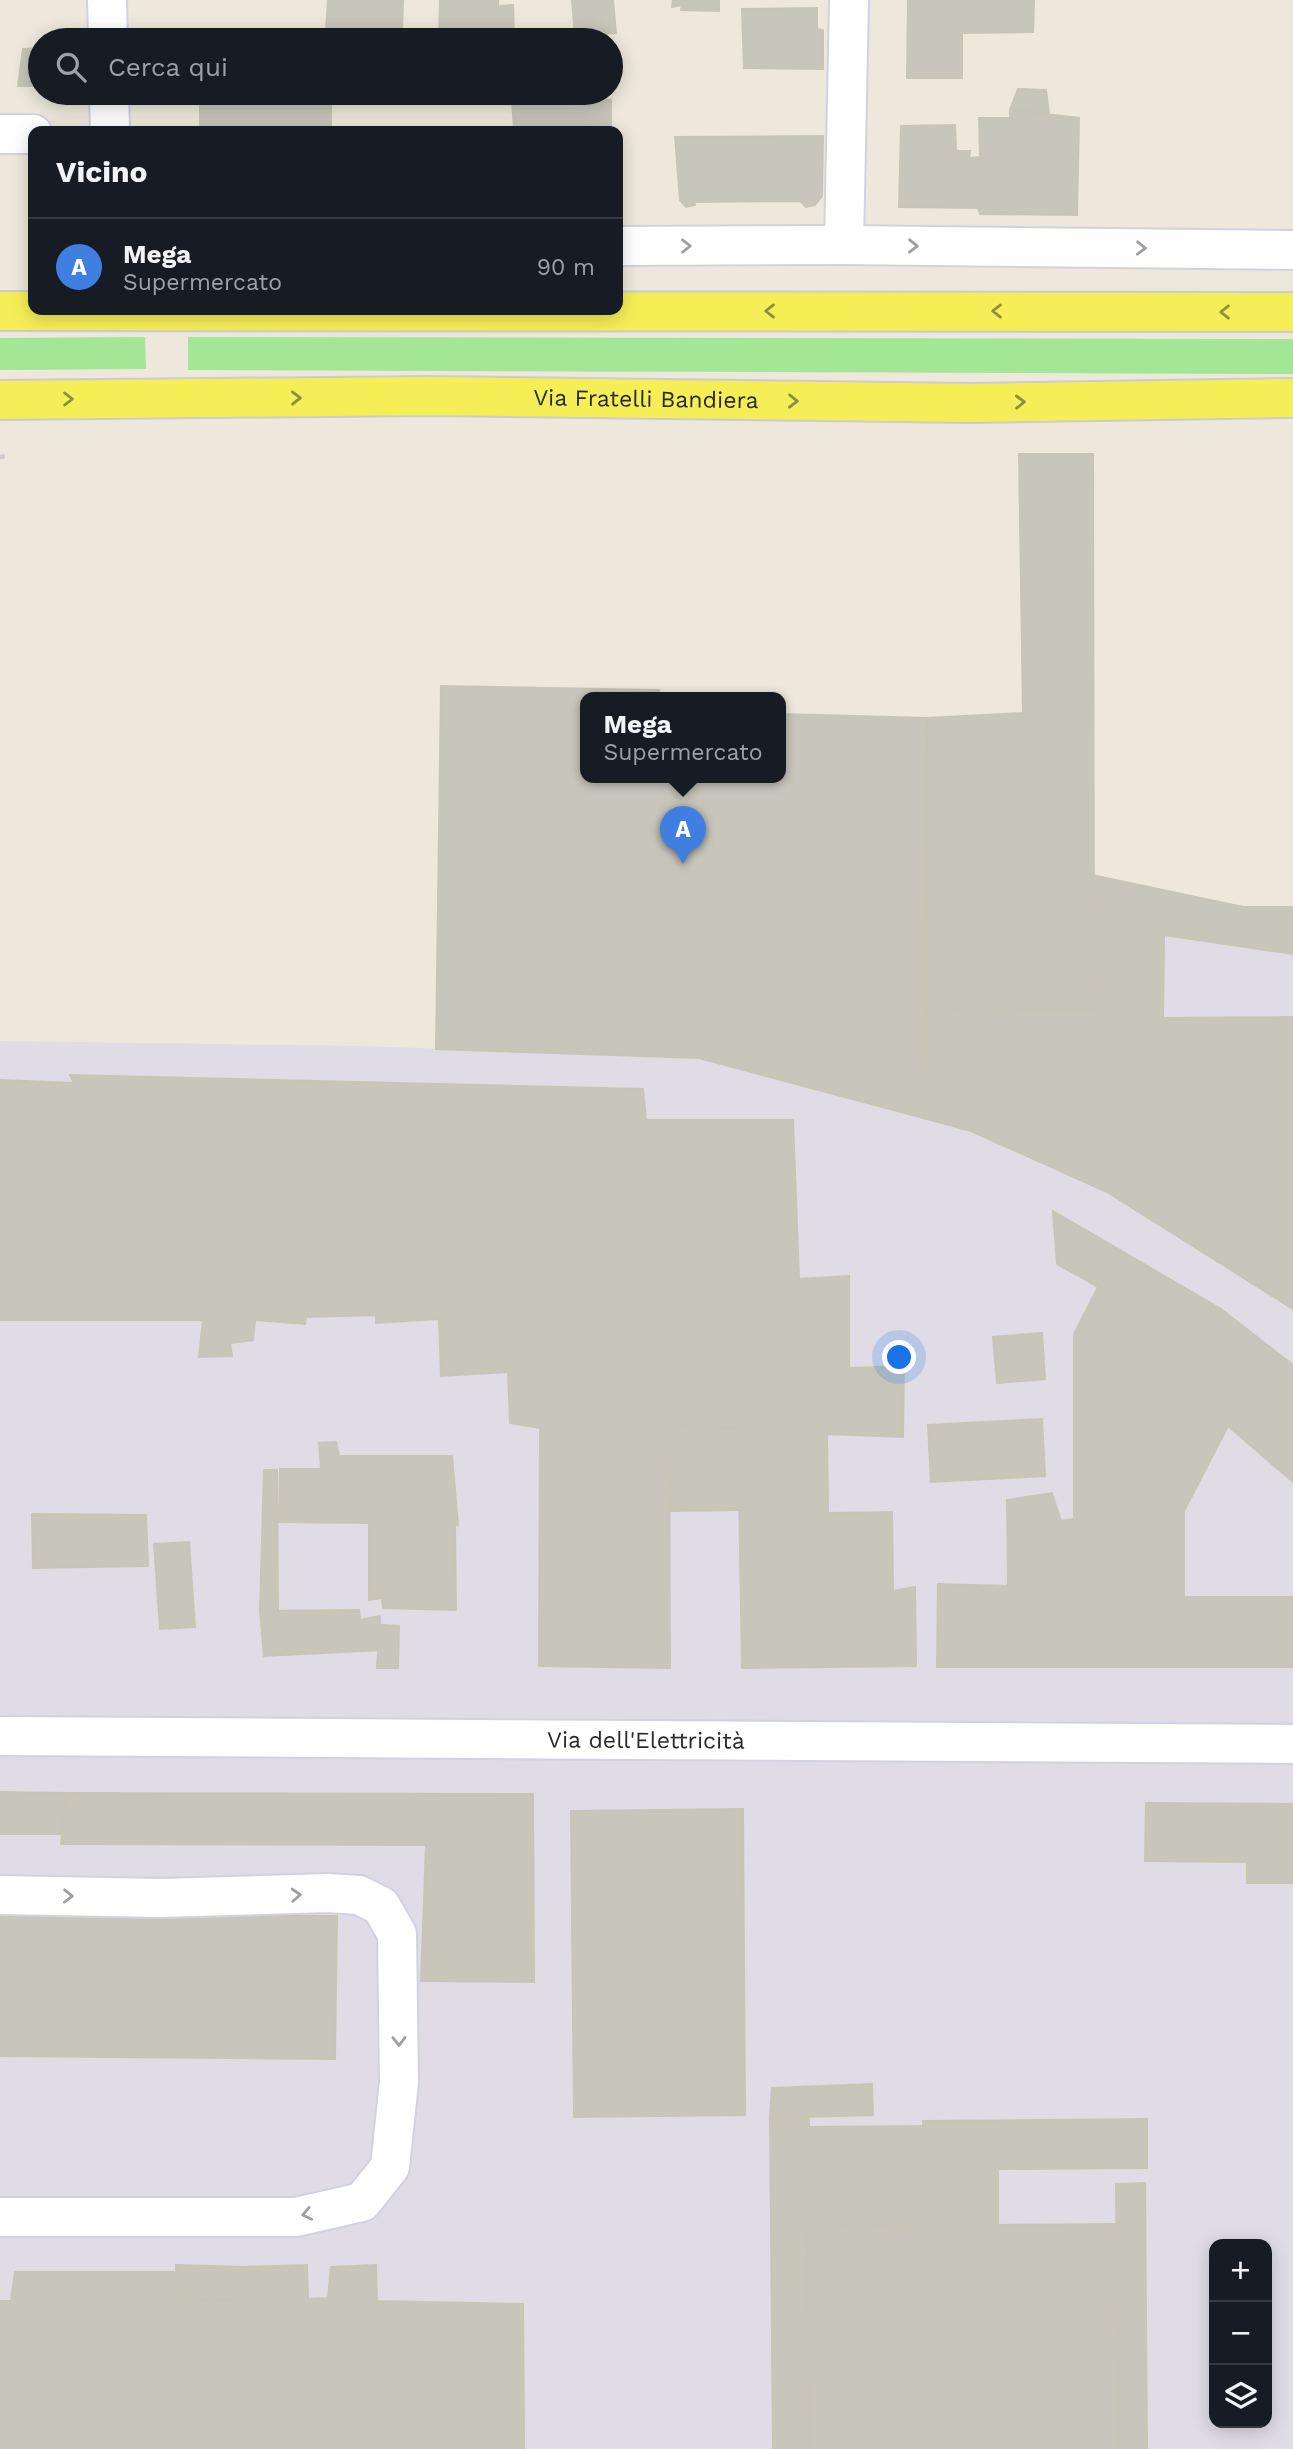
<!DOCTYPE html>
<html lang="it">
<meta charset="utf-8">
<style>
:root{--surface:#171b24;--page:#20242c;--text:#f1f3f6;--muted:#9ea1a6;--line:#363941;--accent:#9d9efa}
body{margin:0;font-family:"Work Sans",sans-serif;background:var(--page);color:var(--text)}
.controls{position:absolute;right:21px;bottom:21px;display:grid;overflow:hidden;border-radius:14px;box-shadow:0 4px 18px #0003}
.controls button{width:63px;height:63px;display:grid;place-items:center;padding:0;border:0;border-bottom:2px solid var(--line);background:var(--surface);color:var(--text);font:35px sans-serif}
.you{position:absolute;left:900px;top:1358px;width:24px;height:24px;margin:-18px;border:5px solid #fff;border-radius:50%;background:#1a73e8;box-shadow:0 0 0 10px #1a73e833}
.badge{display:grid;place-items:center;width:46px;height:46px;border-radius:50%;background:var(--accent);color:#fff;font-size:23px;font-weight:700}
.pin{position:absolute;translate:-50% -58px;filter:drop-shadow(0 2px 4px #0008)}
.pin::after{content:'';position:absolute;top:37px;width:24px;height:21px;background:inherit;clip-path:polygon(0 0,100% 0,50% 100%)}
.popup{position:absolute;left:580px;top:692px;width:206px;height:91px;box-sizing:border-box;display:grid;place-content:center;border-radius:14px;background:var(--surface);filter:drop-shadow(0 2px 5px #0005);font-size:23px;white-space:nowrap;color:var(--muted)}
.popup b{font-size:26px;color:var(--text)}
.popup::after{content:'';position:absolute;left:50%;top:100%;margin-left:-14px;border:14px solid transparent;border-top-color:var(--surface)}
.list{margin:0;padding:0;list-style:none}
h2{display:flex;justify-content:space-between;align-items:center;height:91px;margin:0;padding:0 28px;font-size:30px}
h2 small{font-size:23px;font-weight:400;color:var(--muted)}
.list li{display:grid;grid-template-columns:46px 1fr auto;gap:21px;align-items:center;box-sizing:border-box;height:98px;padding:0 28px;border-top:2px solid var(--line)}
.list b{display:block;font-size:26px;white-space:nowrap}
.list p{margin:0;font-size:23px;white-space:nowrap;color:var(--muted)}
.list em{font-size:23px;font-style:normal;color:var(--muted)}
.icon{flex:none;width:38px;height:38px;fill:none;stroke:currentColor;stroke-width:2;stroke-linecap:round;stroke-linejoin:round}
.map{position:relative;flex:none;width:1293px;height:2449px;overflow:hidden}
.search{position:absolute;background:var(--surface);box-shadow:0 4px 18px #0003;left:28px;top:28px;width:595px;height:77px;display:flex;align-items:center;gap:18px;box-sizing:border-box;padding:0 24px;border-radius:38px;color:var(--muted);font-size:26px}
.panel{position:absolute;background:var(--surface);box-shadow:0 4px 18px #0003;left:28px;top:126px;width:595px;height:189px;border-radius:14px}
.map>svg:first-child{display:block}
.industrial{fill:#e0dce5;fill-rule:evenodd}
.green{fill:#a2e696}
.building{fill:#c8c5bb;stroke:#c8c5b5;stroke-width:2}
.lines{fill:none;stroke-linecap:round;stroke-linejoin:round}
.minor-casing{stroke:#d1d1e4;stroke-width:42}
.major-casing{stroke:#ccc;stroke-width:42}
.path{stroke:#ccc;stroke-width:4.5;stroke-dasharray:5 3.5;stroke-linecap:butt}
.minor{stroke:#fff;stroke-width:38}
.major{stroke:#f6ee57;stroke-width:38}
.oneway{stroke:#9f9f9f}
.oneway2{stroke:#908c40}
.labels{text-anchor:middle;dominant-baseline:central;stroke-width:7;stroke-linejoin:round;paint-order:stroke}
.street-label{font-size:23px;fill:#2a2a2a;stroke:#fff}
</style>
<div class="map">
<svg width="1293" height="2449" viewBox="0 0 1293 2449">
<rect width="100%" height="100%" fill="#ede8db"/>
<path class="industrial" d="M1092,875L1243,907H1293V2449H0V1041L362,1046L699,1058L922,1117L926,1011ZM1214,2244H1267V2423H1214Z"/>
<g class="green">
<polygon points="145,337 146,369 0,370 0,338"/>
<polygon points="188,337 1293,339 1293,374 188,370"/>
</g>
<g class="building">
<polygon points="328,0 403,0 402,30 326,30"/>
<polygon points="440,0 498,0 498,6 513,5 514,40 439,40"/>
<polygon points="572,0 613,0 616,33 575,35"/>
<polygon points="673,0 719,0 719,11 681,10 682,5 672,7"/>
<polygon points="908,0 1034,0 1033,32 962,33 962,78 907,78"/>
<polygon points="817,8 817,29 823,30 823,69 744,68 742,9"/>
<polygon points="40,48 40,86 18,86 23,49"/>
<polygon points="1018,89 1046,90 1049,114 1010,110"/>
<rect x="200" y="95" width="131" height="36"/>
<polygon points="611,100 611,131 514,129 512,101"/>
<polygon points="1010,110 1079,118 1077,215 980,214 978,208 899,207 901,126 955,125 956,151 970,151 969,158 980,157 979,118 1010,118"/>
<polygon points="823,136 822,196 815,205 806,207 800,201 694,202 695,205 686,207 680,200 675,137"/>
<polygon points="1019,454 1093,454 1094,1009 926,1011 927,718 1023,713"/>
<polygon points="441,686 659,690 658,698 585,698 585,778 781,778 781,714 927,718 923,1118 699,1058 436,1049"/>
<polygon points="1092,875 1243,907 1293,907 1293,954 1164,935 1163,1018 1293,1017 1293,1309 1107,1192 971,1131 923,1118 926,1011 1094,1009"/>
<polygon points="70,1075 643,1089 646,1120 793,1120 799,1279 849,1276 849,1368 904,1366 903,1437 827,1434 828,1513 892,1512 893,1591 915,1587 916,1666 742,1668 738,1428 669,1426 670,1668 539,1666 540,1428 510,1423 508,1372 441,1376 439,1319 376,1323 376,1315 306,1317 305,1324 255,1320 253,1340 230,1343 232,1356 199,1357 203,1320 0,1320 0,1080 74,1083"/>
<polygon points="1053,1211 1221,1309 1293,1365 1293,1482 1228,1426 1184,1511 1184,1597 1293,1597 1293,1667 937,1667 938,1584 1008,1586 1007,1500 1052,1493 1061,1521 1074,1519 1074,1334 1098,1287 1057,1264"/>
<polygon points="1042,1333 1045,1379 997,1383 993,1337"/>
<polygon points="1042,1419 1045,1476 931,1482 928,1425"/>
<polygon points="669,1426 738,1428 740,1510 670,1511"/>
<polygon points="336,1442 339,1456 452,1456 458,1525 455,1524 456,1610 383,1608 382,1598 369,1600 369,1523 279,1522 280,1469 321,1469 319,1443"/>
<polygon points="264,1470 277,1470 278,1611 260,1611"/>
<polygon points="32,1514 146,1515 148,1566 33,1568"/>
<polygon points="189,1542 195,1627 160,1629 154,1544"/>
<polygon points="359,1610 360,1620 380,1616 381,1650 264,1656 260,1611"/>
<polygon points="380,1625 399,1626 398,1668 377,1668"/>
<polygon points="0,1792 66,1793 61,1834 0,1834"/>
<polygon points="66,1793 533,1794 534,1982 421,1981 426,1845 61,1844"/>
<polygon points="1146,1803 1293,1804 1293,1883 1247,1883 1247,1862 1145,1861"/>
<polygon points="743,1809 745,2115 574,2117 571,1811"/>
<polygon points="0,1916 337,1916 335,2059 0,2056"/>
<polygon points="872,2084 873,2115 770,2118 772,2088"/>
<polygon points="770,2118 809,2118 809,2127 923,2126 924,2226 807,2227 809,2449 773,2449"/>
<polygon points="1147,2119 1147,2168 998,2169 998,2225 1117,2224 1119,2449 809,2449 807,2227 924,2226 923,2121"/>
<polygon points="1145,2183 1147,2449 1119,2449 1116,2184"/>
<polygon points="176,2265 243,2267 243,2299 176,2302"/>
<polygon points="307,2265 308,2299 328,2298 331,2267 376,2265 377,2301 523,2304 524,2449 0,2449 0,2301 11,2301 15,2272 176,2272 176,2302 243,2299 243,2267"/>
</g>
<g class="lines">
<defs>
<g id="minor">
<polyline points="107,0 108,40"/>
<polyline points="109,93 110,131"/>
<polyline points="0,134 33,134"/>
<polyline points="844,245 849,0"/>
<polyline points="618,246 844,245 1293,250"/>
<path id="s1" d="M0,1736L1293,1744"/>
<polyline points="0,1895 161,1898 328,1893 359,1895 381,1906 397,1934 399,2082 390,2167 362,2202 296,2217 0,2217"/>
</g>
<g id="major">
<polyline points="0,311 1293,312"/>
<path id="s2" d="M0,400L430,396L971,403L1293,398"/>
</g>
</defs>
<use href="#minor" class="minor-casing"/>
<use href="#major" class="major-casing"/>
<polyline class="path" points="0,457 8,456"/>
<use href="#minor" class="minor"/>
<use href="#major" class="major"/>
</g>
<defs><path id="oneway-chevron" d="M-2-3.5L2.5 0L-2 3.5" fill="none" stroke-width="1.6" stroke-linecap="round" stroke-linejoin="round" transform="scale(1.75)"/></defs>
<g class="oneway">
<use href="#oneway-chevron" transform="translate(686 246)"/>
<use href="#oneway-chevron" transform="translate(913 246) rotate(1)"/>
<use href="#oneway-chevron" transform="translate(1141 248) rotate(1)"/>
<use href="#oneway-chevron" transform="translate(296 1895) rotate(-3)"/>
<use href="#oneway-chevron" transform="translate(68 1896) rotate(1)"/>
<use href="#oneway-chevron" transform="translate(399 2041) rotate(89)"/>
<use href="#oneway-chevron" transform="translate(307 2214) rotate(168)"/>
</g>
<g class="oneway2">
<use href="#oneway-chevron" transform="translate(770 311) rotate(-180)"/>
<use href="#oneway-chevron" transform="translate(997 311) rotate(-180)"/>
<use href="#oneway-chevron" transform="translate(1225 312) rotate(-180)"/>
<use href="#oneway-chevron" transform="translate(296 398) rotate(-1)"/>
<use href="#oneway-chevron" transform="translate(68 399)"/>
<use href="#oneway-chevron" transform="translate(793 401) rotate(1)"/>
<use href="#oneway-chevron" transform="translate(1020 402) rotate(-1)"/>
</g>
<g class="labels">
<g class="street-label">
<text stroke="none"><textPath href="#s2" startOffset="646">Via Fratelli Bandiera</textPath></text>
<text stroke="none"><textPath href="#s1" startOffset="646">Via dell'Elettricità</textPath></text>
</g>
</g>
</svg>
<div class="controls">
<button>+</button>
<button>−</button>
<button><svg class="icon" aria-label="layers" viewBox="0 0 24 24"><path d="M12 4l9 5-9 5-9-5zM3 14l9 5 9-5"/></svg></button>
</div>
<div class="you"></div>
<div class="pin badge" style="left:683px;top:864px;background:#3f7fe0">A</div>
<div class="popup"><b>Mega</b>Supermercato</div>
<div class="search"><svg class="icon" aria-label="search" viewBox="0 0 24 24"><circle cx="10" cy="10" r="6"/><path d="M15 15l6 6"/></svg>Cerca qui</div>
<section class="panel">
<h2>Vicino<small></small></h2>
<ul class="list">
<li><span class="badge" style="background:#3f7fe0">A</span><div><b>Mega</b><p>Supermercato</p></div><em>90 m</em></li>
</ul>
</section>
</div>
